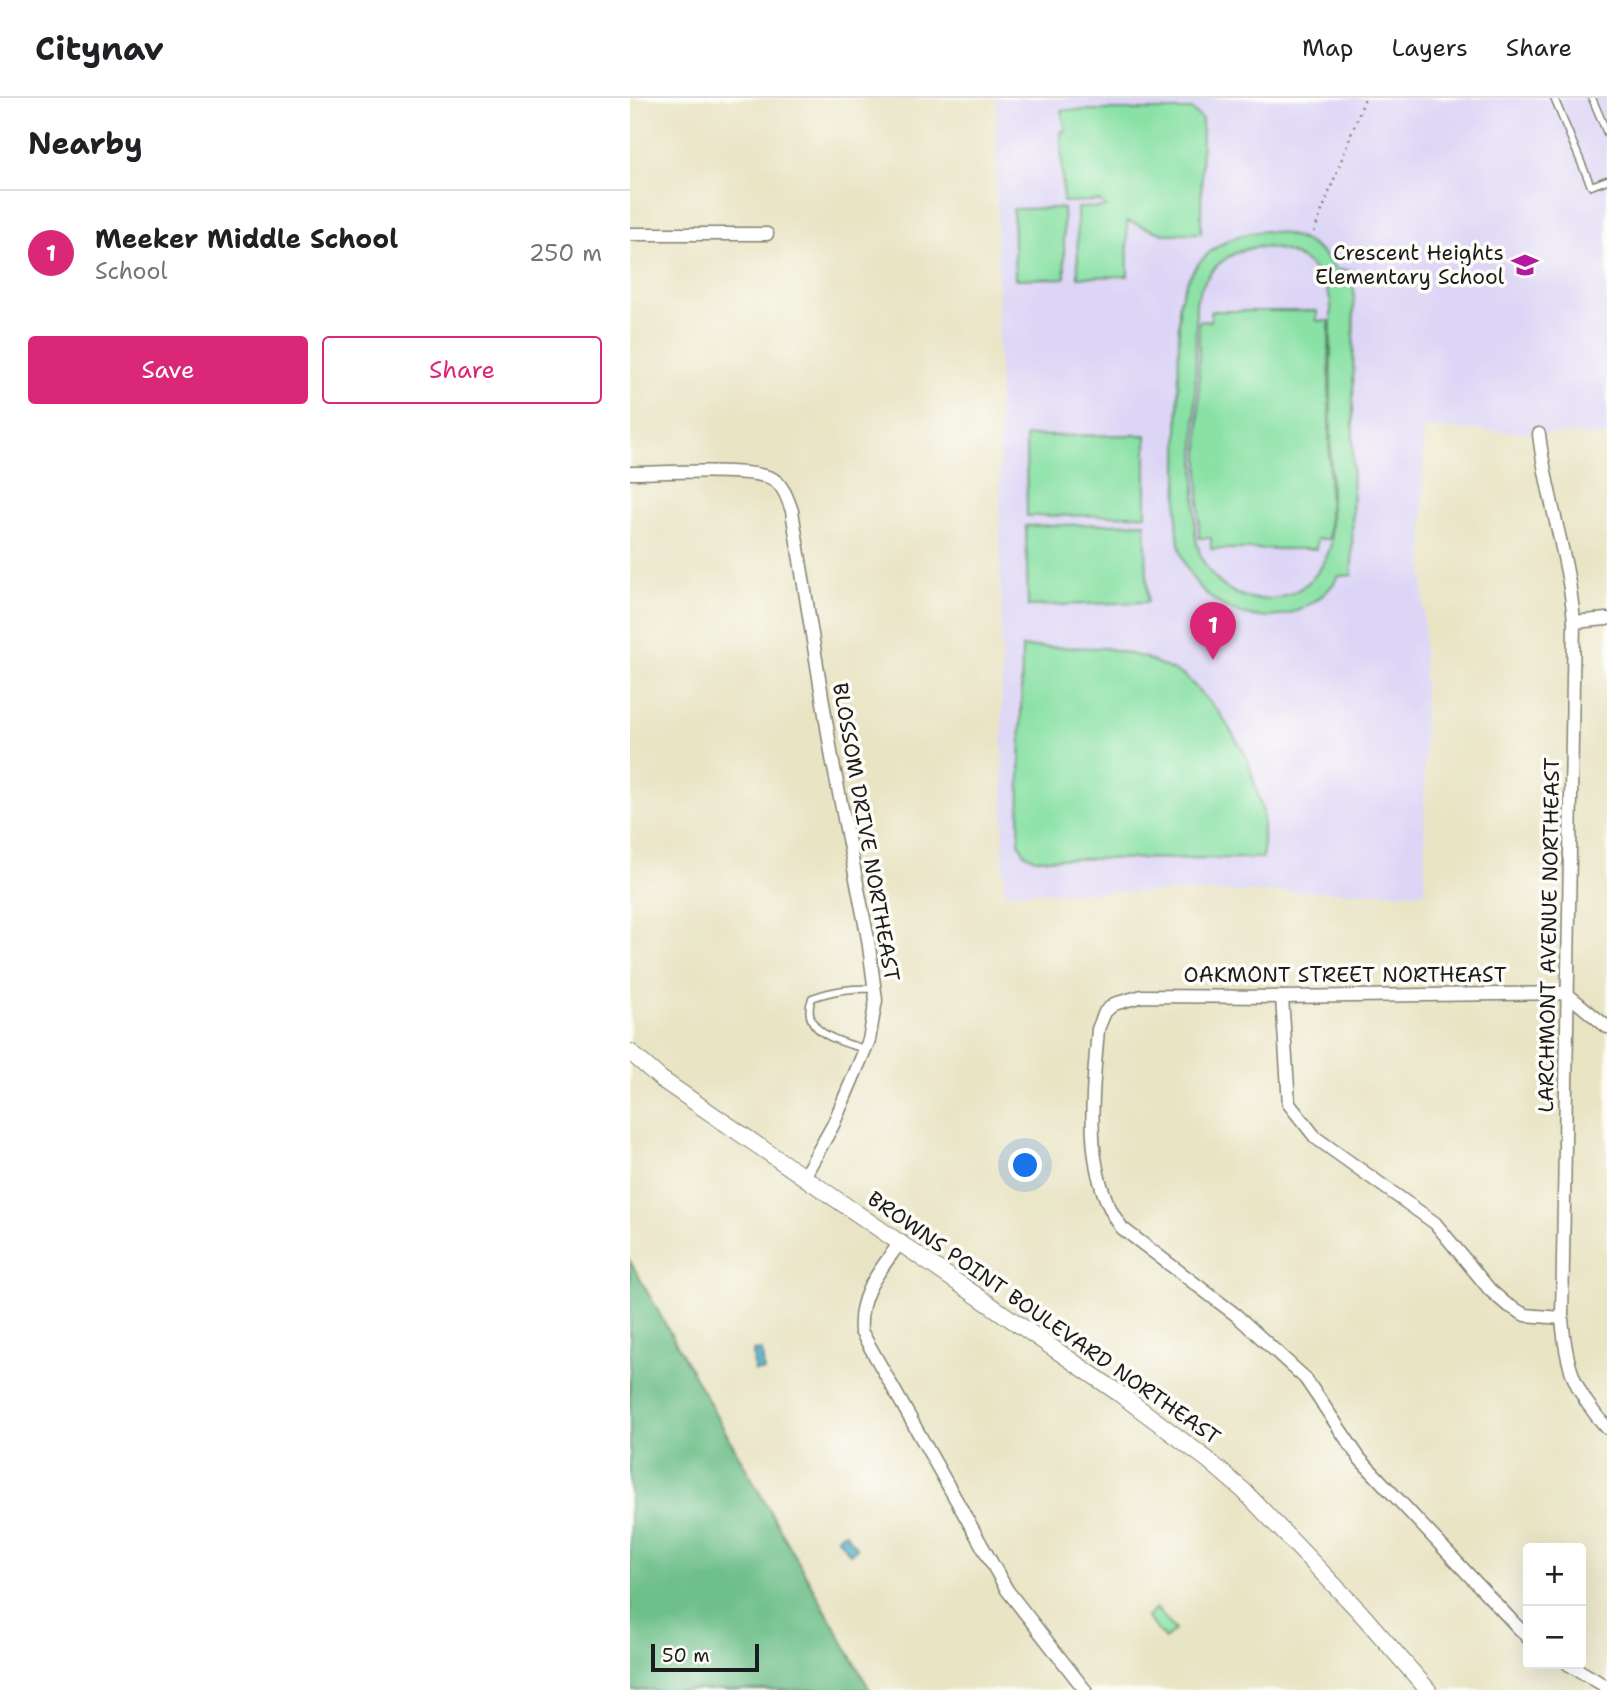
<!DOCTYPE html>
<meta charset="utf-8">
<style>
:root{--surface:#fff;--page:#f6f6f6;--text:#202124;--muted:#757577;--line:#e0e0e0;--accent:#db2777}
body{margin:0;font-family:"Shantell Sans",sans-serif;background:var(--page);color:var(--text)}
.controls{position:absolute;right:21px;bottom:21px;display:grid;overflow:hidden;border-radius:7px;box-shadow:0 7px 28px #0002}
.controls button{width:63px;height:63px;display:grid;place-items:center;padding:0;border:0;border-bottom:2px solid var(--line);background:var(--surface);color:var(--text);font:35px sans-serif}
.scale{position:absolute;left:21px;bottom:18px;width:108px;box-sizing:border-box;padding-left:7px;border:4px solid #1c1c1c;border-top:0;font-size:19px;line-height:24px;white-space:nowrap;color:#1c1c1c;-webkit-text-stroke:5px #fdfcf7;paint-order:stroke}
.you{position:absolute;left:396px;top:1068px;width:24px;height:24px;margin:-18px;border:5px solid #fff;border-radius:50%;background:#1a73e8;box-shadow:0 0 0 10px #1a73e833}
.badge{display:grid;place-items:center;width:46px;height:46px;border-radius:50%;background:var(--accent);color:#fff;font-size:23px;font-weight:700}
.pin{position:absolute;translate:-50% -58px;filter:drop-shadow(0 2px 4px #0008)}
.pin::after{content:'';position:absolute;top:37px;width:24px;height:21px;background:inherit;clip-path:polygon(0 0,100% 0,50% 100%)}
.list{margin:0;padding:0;list-style:none}
h2{display:flex;justify-content:space-between;align-items:center;height:91px;margin:0;padding:0 28px;font-size:30px}
h2 small{font-size:23px;font-weight:400;color:var(--muted)}
.list li{display:grid;grid-template-columns:46px 1fr auto;gap:21px;align-items:center;box-sizing:border-box;height:126px;padding:0 28px;border-top:2px solid var(--line)}
.list b{display:block;font-size:26px;white-space:nowrap}
.list p{margin:0;font-size:23px;white-space:nowrap;color:var(--muted)}
.list em{font-size:23px;font-style:normal;color:var(--muted)}
.actions{display:flex;gap:14px;padding:21px 28px}
.actions a{flex:1;padding:16px 0;border:2px solid var(--accent);border-radius:7px;text-align:center;font-size:24px;color:var(--accent)}
.actions .main{background:var(--accent);color:#fff}
.map{position:relative;flex:none;width:977px;height:1592px;overflow:hidden}
header{display:flex;align-items:center;gap:42px;box-sizing:border-box;height:98px;padding:0 35px;background:var(--surface);border-bottom:2px solid var(--line)}
header strong{font-size:33px}
nav{display:flex;gap:38px;margin-inline-start:auto;font-size:24px}
main{display:flex}
aside{flex:1;background:var(--surface)}
.map>svg:first-child{display:block}
.built{fill:#ddd5f6}
.green{fill:#89e1a5;stroke:#527e60;stroke-width:2;fill-rule:evenodd}
.forest{fill:#6ebf8a;stroke:#456e53;stroke-width:2}
.water{fill:#44acc4;stroke:#306470;stroke-width:2}
.lines{fill:none;stroke-linecap:round;stroke-linejoin:round}
.service-casing{stroke:#828070;stroke-width:9}
.minor-casing{stroke:#828070;stroke-width:15}
.tertiary-casing{stroke:#828070;stroke-width:18}
.path{stroke:#828070;stroke-width:2.5;stroke-dasharray:2 5;stroke-linecap:butt}
.service{stroke:#fff;stroke-width:6}
.minor{stroke:#fff;stroke-width:12}
.tertiary{stroke:#fff;stroke-width:16}
.labels{text-anchor:middle;dominant-baseline:central;stroke-width:7;stroke-linejoin:round;paint-order:stroke}
.poi-label{font-size:21px;fill:#1c1c1c;stroke:#fdfcf7;text-anchor:end}
.street-label{font-size:21px;fill:#1c1c1c;stroke:#fdfcf7}
</style>
<header>
<strong>Citynav</strong>
<nav><a>Map</a><a>Layers</a><a>Share</a></nav>
</header>
<main>
<aside>
<h2>Nearby<small></small></h2>
<ul class="list">
<li><span class="badge">1</span><div><b>Meeker Middle School</b><p>School</p></div><em>250 m</em></li>
</ul>
<div class="actions"><a class="main">Save</a><a>Share</a></div>
</aside>
<div class="map">
<svg width="977" height="1592" viewBox="0 0 977 1592">
<rect width="100%" height="100%" fill="#fdfcf7"/>
<filter id="ink" filterUnits="userSpaceOnUse"><feTurbulence type="fractalNoise" baseFrequency=".0143" numOctaves="2"/><feDisplacementMap in="SourceGraphic" scale="14" xChannelSelector="R" yChannelSelector="G"/><feConvolveMatrix kernelMatrix="1 2 1 2 8 2 1 2 1" color-interpolation-filters="sRGB"/></filter>
<filter id="wash" filterUnits="userSpaceOnUse"><feTurbulence type="fractalNoise" baseFrequency=".00686" numOctaves="4" result="noise"/><feDisplacementMap in="SourceGraphic" scale="28" xChannelSelector="R" yChannelSelector="G"/><feGaussianBlur stdDeviation="1.57" result="paint"/><feColorMatrix in="noise" values="0 0 0 0 0 0 0 0 0 0 0 0 0 0 0 0 0 1.4 0 .05"/><feComposite in="paint" operator="in"/></filter>
<g filter="url(#wash)">
<rect width="100%" height="100%" fill="#e9e4c4"/>
<polygon class="built" points="366,0 977,0 977,338 793,330 795,794 374,794"/>
<g class="green">
<polygon points="431,12 562,12 572,21 571,135 534,136 497,123 498,178 448,179 447,110 476,109 469,103 433,104 431,33 436,33"/>
<polygon points="433,110 435,180 385,181 383,111"/>
<path d="M635,133C666,135 689,146 706,172L724,173L722,477L709,478C693,504 662,520 632,519C596,517 563,493 552,458C544,432 548,400 548,373C548,318 549,262 549,207C559,163 590,137 635,133ZM627,149C664,149 691,168 701,204V446C679,526 573,517 565,433L566,204C575,173 595,154 627,149Z"/>
<polygon points="581,213 687,213 687,223 699,223 699,441 687,441 686,451 581,451 581,440 569,440 569,223 581,223"/>
<polygon points="516,337 516,417 397,418 396,338"/>
<polygon points="515,425 518,504 398,508 396,428"/>
<polygon points="392,549 475,550 516,560 555,578 589,614 617,659 633,715 633,760 405,761 394,755 389,744"/>
<polygon points="526,1510 545,1532 535,1541 516,1519"/>
</g>
<polygon class="forest" points="0,1163 240,1592 0,1592"/>
<g class="water">
<polygon points="132,1252 134,1273 124,1273 123,1253"/>
<polygon points="215,1434 227,1450 220,1456 207,1439"/>
</g>
</g>
<g filter="url(#ink)">
<g class="lines">
<defs>
<g id="service">
<polyline points="924,0 961,88 977,82"/>
<polyline points="962,0 977,35"/>
<path d="M235,951C210,944 169,934 182,900C204,892 221,890 245,891"/>
</g>
<g id="minor">
<polyline points="0,136 137,136"/>
<path d="M909,336C916,399 939,459 944,524L932,1220C936,1268 944,1294 977,1330"/>
<path d="M0,375C28,375 122,369 143,381C154,388 158,402 162,413L202,660L238,841L246,902L239,942L203,1027L175,1077"/>
<polyline points="944,524 977,521"/>
<polyline points="652,899 659,1006 686,1040 805,1125 860,1192 876,1206 895,1217 932,1220"/>
<path d="M271,1143C250,1173 228,1195 231,1233L377,1492L455,1592"/>
<path d="M898,1540L730,1361L675,1280L606,1217L492,1130C451,1075 463,996 468,931L475,914L484,906L512,898L652,899L936,895L977,929"/>
<polyline points="938,1566 977,1589"/>
</g>
<polyline id="tertiary" points="0,954 31,981 490,1296 578,1362 614,1393 729,1513 798,1592"/>
</defs>
<use href="#service" class="service-casing"/>
<use href="#minor" class="minor-casing"/>
<use href="#tertiary" class="tertiary-casing"/>
<polyline class="path" points="684,134 735,0"/>
<use href="#service" class="service"/>
<use href="#minor" class="minor"/>
<use href="#tertiary" class="tertiary"/>
</g>
</g>
<defs>
<symbol id="school-bare" viewBox="-9 -9 18 18"><path d="M0-5L7-2L0 1L-7-2ZM-4 1L0 2.5L4 1V4Q0 6-4 4Z" fill="#b5179e" stroke="#fdfcf7" stroke-width="2.5" paint-order="stroke"/></symbol>
</defs>
<g fill-rule="evenodd">
<use href="#school-bare" x="876" y="148" width="38" height="38"/>
</g>
<g class="labels">
<g class="poi-label">
<text x="874" y="155">Crescent Heights<tspan x="874" dy="24">Elementary School</tspan></text>
</g>
<g class="street-label">
<text transform="translate(236 734) rotate(80)">BLOSSOM DRIVE NORTHEAST</text>
<text transform="translate(919 837) rotate(-89)">LARCHMONT AVENUE NORTHEAST</text>
<text x="715" y="877">OAKMONT STREET NORTHEAST</text>
<text transform="translate(414 1220) rotate(35)">BROWNS POINT BOULEVARD NORTHEAST</text>
</g>
</g>
</svg>
<div class="controls">
<button>+</button>
<button>−</button>
</div>
<div class="scale">50 m</div>
<div class="you"></div>
<div class="pin badge" style="left:583px;top:562px">1</div>
</div>
</main>
